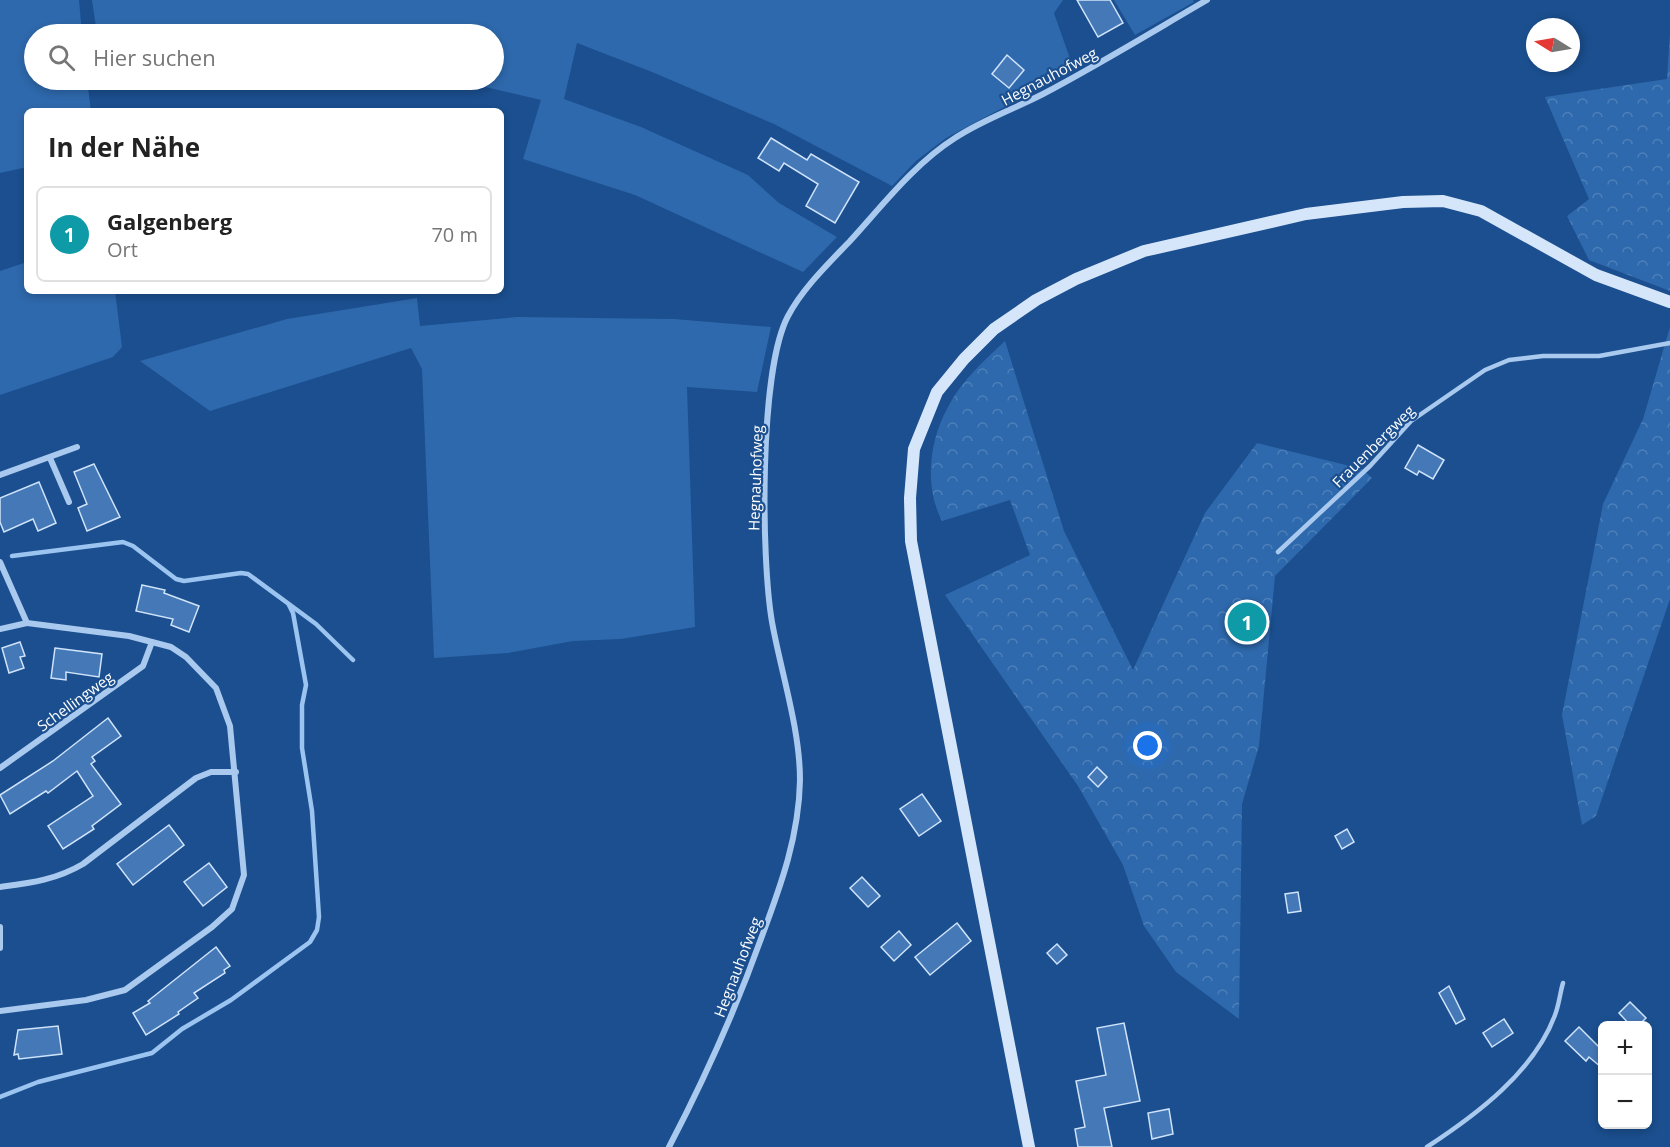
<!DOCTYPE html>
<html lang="de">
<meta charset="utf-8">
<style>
:root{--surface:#fff;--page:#f6f6f6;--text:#222;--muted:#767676;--line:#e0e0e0;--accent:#d93025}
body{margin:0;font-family:"Open Sans",sans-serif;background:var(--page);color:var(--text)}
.controls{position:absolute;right:18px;bottom:18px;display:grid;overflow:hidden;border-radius:9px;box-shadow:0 3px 9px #0003}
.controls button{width:54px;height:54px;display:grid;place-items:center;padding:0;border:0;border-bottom:2px solid var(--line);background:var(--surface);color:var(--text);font:30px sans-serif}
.compass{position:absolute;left:1526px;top:18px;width:54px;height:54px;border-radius:50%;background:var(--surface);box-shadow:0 3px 9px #0003;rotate:281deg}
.you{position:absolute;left:1148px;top:746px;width:21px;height:21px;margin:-15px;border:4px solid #fff;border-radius:50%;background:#1a73e8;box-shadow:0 0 0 9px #1a73e833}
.badge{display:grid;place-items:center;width:39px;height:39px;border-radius:50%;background:var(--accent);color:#fff;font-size:20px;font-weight:700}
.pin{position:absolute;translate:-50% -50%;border:3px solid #fff;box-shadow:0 2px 6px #0006}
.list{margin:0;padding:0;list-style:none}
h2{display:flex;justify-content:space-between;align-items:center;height:78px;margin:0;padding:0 24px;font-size:26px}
h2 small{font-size:20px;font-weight:400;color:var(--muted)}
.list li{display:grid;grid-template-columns:39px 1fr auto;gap:18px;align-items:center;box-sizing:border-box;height:96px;margin:0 12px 12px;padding:0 12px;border:2px solid var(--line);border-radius:9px}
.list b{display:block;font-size:22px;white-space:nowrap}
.list p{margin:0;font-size:20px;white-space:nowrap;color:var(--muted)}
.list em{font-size:20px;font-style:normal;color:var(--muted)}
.icon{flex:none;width:33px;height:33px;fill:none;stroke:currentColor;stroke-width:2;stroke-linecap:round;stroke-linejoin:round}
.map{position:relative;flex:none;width:1670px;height:1147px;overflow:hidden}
.search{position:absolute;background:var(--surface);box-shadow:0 3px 9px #0003;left:24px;top:24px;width:480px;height:66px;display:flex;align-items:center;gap:15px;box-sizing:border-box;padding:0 21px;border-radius:33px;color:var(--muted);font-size:22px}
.panel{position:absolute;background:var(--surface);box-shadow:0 3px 9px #0003;left:24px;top:108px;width:480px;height:186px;border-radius:9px}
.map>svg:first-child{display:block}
.green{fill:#2e69ad}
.forest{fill:url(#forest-crowns)}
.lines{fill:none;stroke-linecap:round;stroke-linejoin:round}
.stream{stroke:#9cc4f0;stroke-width:4.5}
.building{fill:#4478b7;stroke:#cfe3fa;stroke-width:1.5}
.lane{stroke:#a9c9ee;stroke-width:4.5}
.street{stroke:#a9c9ee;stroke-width:6}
.secondary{stroke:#d6e6fa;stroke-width:12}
.labels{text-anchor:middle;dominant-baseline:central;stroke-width:4.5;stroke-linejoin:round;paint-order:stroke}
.street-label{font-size:15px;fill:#fff;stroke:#1b4f8f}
</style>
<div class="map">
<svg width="1670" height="1147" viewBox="0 0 1670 1147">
<defs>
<pattern id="forest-crowns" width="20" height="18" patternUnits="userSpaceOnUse" patternTransform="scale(1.5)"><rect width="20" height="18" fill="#2e69ad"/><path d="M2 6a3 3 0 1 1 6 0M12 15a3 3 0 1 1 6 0" fill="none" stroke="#4d80b9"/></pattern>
</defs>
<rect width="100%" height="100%" fill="#1b4f8f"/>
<g class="green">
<polygon points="0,0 79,0 82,34 34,34 34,80 87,80 91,111 27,111 27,167 0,173"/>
<polygon points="92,0 1063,0 1054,13 1074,70 946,138 916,161 892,186 774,124 652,72 577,43 564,99 641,127 748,175 779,203 837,237 803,272 635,195 523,159 541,100 456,80 494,80 494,34 259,34 204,27 96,27"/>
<polygon points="1114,0 1193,0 1194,2 1135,35"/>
<polygon points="27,262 27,291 115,291 122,347 113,357 0,395 0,271"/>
<polygon points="417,298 420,326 517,317 674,319 771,327 757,392 687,387 695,627 621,639 573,641 508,653 434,658 422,369 411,348 210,411 140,361 287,319"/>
</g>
<g class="forest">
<polygon points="1670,32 1670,291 1589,260 1567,216 1589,199 1545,97 1667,79"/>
<polygon points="1670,327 1670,599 1596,816 1582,825 1562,715 1603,504 1643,419"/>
<path d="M1005,341L1064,531L1133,670L1205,513L1257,443L1362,469L1372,478L1275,576L1259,746L1242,804L1239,1019L1176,972L1144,926L1123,865L1078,786L945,595L1030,555L1010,500L942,521C924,487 929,441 948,407C961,381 984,361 1005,341Z"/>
</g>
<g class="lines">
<g class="stream">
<polyline points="12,556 123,542 133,546 176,579 184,581 241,573 248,574 316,624 353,660"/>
<polyline points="0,1097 38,1082 152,1053 182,1029 231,1000 310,942 317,930 319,917 312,811 302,748 302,705 306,685 293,613 289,605"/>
</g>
</g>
<g class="building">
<polygon points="1077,0 1110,0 1123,23 1098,37"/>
<polygon points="1007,55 1024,70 1009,88 992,74"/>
<polygon points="771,138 807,160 811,154 859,182 835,223 806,206 818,184 784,163 779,171 758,158"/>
<polygon points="1418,445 1444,460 1433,479 1419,471 1417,475 1405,468"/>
<polygon points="94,464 120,517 87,531 78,508 87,504 74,472"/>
<polygon points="39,482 56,523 38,531 33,519 4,532 0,522 0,498"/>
<polygon points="142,585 165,590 164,593 199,606 189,632 171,625 173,619 136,611"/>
<polygon points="20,642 25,656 20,657 24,668 9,673 2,648"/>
<polygon points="55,648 102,654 99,677 66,672 66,680 51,678"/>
<polygon points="108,718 121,736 92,757 95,761 91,764 121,804 92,826 94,829 63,849 48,826 93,796 77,771 48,793 46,791 10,814 0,795 53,761"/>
<polygon points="1097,767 1107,777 1098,787 1088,777"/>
<polygon points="922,794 941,821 919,836 900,809"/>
<polygon points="169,825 184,845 133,885 117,864"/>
<polygon points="1347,829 1354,842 1342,849 1335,836"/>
<polygon points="209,863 227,887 203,906 184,882"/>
<polygon points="862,877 880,896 868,907 850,888"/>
<polygon points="1298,892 1301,911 1288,913 1285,894"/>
<polygon points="957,923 971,941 930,975 915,957"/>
<polygon points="899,931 911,945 894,961 881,947"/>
<polygon points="1057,944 1067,955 1057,964 1047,953"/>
<polygon points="216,947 230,966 224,970 225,973 194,993 198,998 178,1012 179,1014 146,1035 133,1013 150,1003 148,1001"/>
<polygon points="1449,986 1465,1019 1456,1024 1439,993"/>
<polygon points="1630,1002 1646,1018 1638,1026 1631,1026 1619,1013"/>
<polygon points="1504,1019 1513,1033 1492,1047 1483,1033"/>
<polygon points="1124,1023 1140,1101 1104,1108 1112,1147 1078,1147 1075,1129 1085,1127 1076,1081 1106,1075 1097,1028"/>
<polygon points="58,1026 62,1054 19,1059 18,1054 14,1055 18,1030"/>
<polygon points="1579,1027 1602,1050 1602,1068 1589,1057 1586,1061 1565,1041"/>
<polygon points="1169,1109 1173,1134 1152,1139 1148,1113"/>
</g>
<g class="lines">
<g class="lane">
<polyline points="1278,552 1370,466 1411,421 1485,370 1509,360 1543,356 1599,356 1670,343"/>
<path d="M1427,1147C1476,1115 1534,1072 1555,1015C1559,1005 1560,993 1563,983"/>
</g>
<g class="street">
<polyline points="50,458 69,502"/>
<polyline points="0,475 77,447"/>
<polyline points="0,562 27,623 129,636 171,647 186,657 216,688 230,726 244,875 232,909 212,927 125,990 86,1000 0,1011"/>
<polyline points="0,629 27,623"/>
<polyline points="0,768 143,666 152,642"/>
<path d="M0,887C30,883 56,880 83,864L196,778L211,772H236"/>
<polyline points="0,927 0,948"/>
<path d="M669,1147C705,1078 736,1009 762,936C781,885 799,836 800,780C800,729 781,672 772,622C761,558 759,371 788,316C803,288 828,264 850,241C882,206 914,164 955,138C982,120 1014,109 1043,94C1098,65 1152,32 1207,0"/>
</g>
<polyline class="secondary" points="1029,1147 911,541 910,498 914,449 937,392 964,359 994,329 1036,300 1076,279 1144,251 1306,214 1403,202 1443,201 1481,211 1596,275 1670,302"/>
</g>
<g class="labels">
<g class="street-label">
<text transform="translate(1049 76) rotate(-28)">Hegnauhofweg</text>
<text transform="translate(1373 446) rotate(-45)">Frauenbergweg</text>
<text transform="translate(755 478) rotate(-88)">Hegnauhofweg</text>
<text transform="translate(75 701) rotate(-36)">Schellingweg</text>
<text transform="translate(737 967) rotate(-69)">Hegnauhofweg</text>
</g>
</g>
</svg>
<div class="controls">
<button>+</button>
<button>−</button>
</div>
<svg class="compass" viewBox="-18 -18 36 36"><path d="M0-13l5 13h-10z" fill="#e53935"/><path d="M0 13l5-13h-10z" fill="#767676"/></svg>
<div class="you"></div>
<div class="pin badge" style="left:1247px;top:622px;background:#0f9aa8">1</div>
<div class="search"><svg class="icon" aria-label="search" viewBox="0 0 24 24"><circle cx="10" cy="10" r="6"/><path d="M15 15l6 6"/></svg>Hier suchen</div>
<section class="panel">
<h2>In der Nähe<small></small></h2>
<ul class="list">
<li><span class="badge" style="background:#0f9aa8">1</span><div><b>Galgenberg</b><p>Ort</p></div><em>70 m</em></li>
</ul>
</section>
</div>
